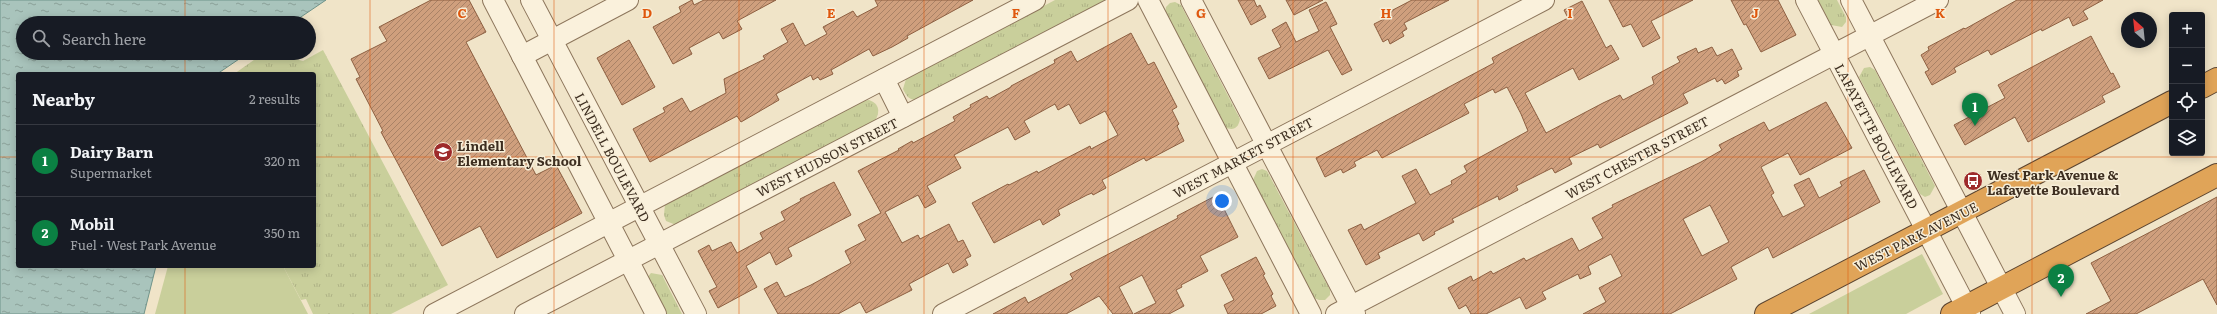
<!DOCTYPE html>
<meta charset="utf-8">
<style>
:root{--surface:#171b24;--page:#20242c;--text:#f1f3f6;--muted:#9ea1a6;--line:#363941;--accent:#0b8043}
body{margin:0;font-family:Literata,serif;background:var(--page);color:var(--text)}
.controls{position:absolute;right:12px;top:12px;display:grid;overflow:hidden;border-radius:4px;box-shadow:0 2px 10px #0003}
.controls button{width:36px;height:36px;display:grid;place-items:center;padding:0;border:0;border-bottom:1px solid var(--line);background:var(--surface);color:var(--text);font:20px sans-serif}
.compass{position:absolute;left:2121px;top:12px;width:36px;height:36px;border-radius:50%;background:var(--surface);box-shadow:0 2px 10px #0003;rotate:333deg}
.you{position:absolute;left:1222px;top:201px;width:14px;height:14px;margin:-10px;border:3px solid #fff;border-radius:50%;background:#1a73e8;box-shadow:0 0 0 6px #1a73e833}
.badge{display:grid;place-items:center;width:26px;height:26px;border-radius:50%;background:var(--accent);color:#fff;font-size:13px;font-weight:700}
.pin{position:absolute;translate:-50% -33px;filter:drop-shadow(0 1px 2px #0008)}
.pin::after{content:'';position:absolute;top:21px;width:14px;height:12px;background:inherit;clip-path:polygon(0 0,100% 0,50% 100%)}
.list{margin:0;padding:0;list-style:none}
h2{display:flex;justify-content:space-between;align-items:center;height:52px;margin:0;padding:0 16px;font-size:17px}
h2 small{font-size:13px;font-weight:400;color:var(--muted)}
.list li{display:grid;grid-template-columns:26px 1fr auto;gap:12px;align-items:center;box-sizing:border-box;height:72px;padding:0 16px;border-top:1px solid var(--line)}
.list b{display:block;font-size:15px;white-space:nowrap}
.list p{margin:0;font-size:13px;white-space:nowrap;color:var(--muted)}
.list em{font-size:13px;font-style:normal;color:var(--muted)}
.icon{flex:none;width:22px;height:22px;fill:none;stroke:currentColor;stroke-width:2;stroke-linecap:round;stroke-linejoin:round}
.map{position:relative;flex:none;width:2217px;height:314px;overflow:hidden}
.search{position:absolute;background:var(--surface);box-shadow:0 2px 10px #0003;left:16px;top:16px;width:300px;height:44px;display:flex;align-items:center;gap:10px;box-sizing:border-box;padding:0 14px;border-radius:22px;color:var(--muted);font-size:15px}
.panel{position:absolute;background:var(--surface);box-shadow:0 2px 10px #0003;left:16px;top:72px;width:300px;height:196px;border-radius:4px}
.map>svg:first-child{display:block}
.grass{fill:url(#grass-tufts)}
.park{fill:#c9cf9b}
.water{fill:url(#water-ripples);stroke:#6f938a}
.building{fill:url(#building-hatch);stroke:#8d5f41;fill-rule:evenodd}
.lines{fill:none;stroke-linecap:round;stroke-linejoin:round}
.minor-casing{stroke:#8d765c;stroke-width:22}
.highway-casing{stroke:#5b4430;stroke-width:24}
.minor{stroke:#faf1dc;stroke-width:20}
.highway{stroke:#e0a458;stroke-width:22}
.grid{fill:none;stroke:#df570d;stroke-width:1;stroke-opacity:0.55}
.labels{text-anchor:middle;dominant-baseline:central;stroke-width:3;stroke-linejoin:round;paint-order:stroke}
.street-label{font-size:13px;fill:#3d2e20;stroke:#f7eed8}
.poi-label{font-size:13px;font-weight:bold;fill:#3d2e20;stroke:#f7eed8;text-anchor:start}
.grid-label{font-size:13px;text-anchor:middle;font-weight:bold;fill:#df570d;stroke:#f7eed8;stroke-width:3;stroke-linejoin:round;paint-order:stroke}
</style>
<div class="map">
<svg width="2217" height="314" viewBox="0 0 2217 314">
<defs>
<pattern id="grass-tufts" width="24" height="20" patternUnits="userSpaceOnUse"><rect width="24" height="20" fill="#c9cf9b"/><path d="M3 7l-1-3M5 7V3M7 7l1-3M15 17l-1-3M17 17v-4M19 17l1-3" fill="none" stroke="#aeb285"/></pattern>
<pattern id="water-ripples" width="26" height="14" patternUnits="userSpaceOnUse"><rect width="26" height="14" fill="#a9c4bc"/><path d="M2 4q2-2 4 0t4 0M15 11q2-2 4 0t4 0" fill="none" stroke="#8ba098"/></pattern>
<pattern id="building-hatch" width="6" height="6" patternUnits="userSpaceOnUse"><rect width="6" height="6" fill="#cf9f7d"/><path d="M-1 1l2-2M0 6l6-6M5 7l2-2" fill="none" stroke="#a98266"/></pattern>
</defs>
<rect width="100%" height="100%" fill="#f0e4c8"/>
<g class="grass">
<path d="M1055,0H1108L915,100C908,99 906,95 903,89L906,79Z"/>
<polygon points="1818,0 1837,0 1846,17 1846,22 1842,27 1831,25"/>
<path d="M1175,2L1181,5L1240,119C1238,129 1233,131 1224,127L1165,13L1166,7L1170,3Z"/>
<polygon points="323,50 448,285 391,314 313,314 306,299 301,300 283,266 314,266 314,74 234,74 264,53 292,53 295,59 303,61"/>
<polygon points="1870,67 1875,70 1935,186 1930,195 1925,197 1920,194 1859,77 1864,68"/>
<path d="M869,100C880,104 880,112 875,121L676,225L666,221L664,215L665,204L862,101Z"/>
<polygon points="1262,169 1267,171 1330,290 1330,295 1325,300 1319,300 1314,298 1253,180 1257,171"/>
<polygon points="651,273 662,275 682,314 663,314 647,278"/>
</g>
<g class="park">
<polygon points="1922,254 1943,294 1906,314 1809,314"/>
<polygon points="168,266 283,266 308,314 155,314"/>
</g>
<polygon class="water" points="0,0 326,0 292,23 23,23 23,53 248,53 217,74 18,74 18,266 156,266 144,314 0,314"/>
<g class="building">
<polygon points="431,0 469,0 486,32 466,42 536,175 556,165 582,213 497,258 480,226 442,246 381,132 383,131 356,79 360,77 351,59 387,41 379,27"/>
<polygon points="692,0 694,5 704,0 776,0 737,21 742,29 723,39 719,32 689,48 692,54 673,64 653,27 681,12 679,7"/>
<polygon points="875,0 973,0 907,36 908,38 892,47 873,56 869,49 831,70 833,74 820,80 818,77 813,80 811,75 776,94 779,100 741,122 737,116 650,162 633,129 665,112 663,108 682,98 690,112 726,93 724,79 765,59 763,56 788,42 781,29 793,23 805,46 827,34 823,27 853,11 857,17 878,6"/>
<polygon points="1238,0 1254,0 1257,7 1260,5 1266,17 1251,25"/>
<polygon points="1286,0 1323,0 1294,15"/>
<polygon points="1412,0 1449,0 1404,23 1407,29 1402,32 1404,36 1390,44 1388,39 1383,42 1374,24 1390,16 1389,12"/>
<polygon points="1609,0 1693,0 1651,21 1660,38 1643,47 1631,24 1623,27"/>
<polygon points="1731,0 1778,0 1796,35 1761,52 1746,24 1744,25"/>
<polygon points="2017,0 2103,0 2083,11 2088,19 2073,26 2069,17 2042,31 2041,29 1991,55 1988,50 1954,68 1956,72 1932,85 1925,72 1929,70 1921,55 1929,50 1928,47 1964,28 1965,29"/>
<polygon points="1582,1 1606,48 1611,45 1619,59 1579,80 1573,68 1525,93 1546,133 1603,103 1620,95 1623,100 1654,84 1652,77 1680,62 1677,57 1696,48 1698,53 1712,47 1717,56 1732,49 1742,69 1737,71 1739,76 1725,84 1722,79 1717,82 1715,78 1683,94 1688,103 1600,148 1598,144 1569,158 1572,164 1555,173 1552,168 1516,186 1518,190 1499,200 1498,196 1452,219 1454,222 1434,232 1435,234 1423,241 1419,233 1378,253 1380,258 1366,265 1348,230 1361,224 1364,230 1416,203 1402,176 1416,169 1430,195 1452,184 1451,181 1467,172 1464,166 1528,131 1521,114 1507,87 1495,93 1493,89 1464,104 1469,113 1382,158 1377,150 1354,162 1356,166 1343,173 1341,169 1325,177 1316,158 1494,63 1492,58 1568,18 1564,10"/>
<polygon points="1326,2 1337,24 1330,27 1352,70 1342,75 1328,50 1269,79 1258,58 1281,47 1272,30 1286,22 1296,42 1319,31 1309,10"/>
<polygon points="1131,33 1148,65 1154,62 1177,107 1172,110 1179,124 1177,126 1184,141 1146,161 1144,158 1102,180 1106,188 1093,195 1092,193 1087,195 1058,210 1060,215 1043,225 1040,219 994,243 972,203 1008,184 1009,185 1037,171 1038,173 1090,146 1091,149 1118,135 1105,111 1080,124 1069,104 1058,110 1055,104 1024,121 1030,132 1015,140 1008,127 954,155 961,168 927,186 936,202 925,208 918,195 885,212 902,243 918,235 920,239 949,224 958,242 963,240 971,256 965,259 968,265 953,273 948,263 909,284 912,290 866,313 860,302 838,314 778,314 764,289 777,282 785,297 811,285 851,263 845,251 866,240 858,225 881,213 858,171 899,150 898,149 912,141 913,143 955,121 953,117 971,107 970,105 987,96 989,99 1011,87 1011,86 1055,63 1054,60 1071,51 1077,62"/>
<polygon points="2091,36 2111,74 2113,73 2120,87 2102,96 2105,102 2028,142 2015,117 1965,145 1954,125 2005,98 1998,85"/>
<polygon points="629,40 655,87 622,105 597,58"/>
<path d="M1826,102L1852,148L1800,175L1788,153L1761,167L1774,193L1771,195L1783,217L1805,206L1794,185L1809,178L1819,198L1842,186L1840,182L1864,170L1880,202L1773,258L1768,247L1731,267L1737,279L1670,314H1583L1606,302L1599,288L1622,276L1611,254L1588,266L1591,274L1580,279L1578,274L1542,292L1546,299L1526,309L1520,297L1486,314H1471L1466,305L1459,309L1448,288L1471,276L1473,281L1491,271L1493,274L1524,258L1526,261L1572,238L1579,251L1603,238L1592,218L1613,207L1612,205L1701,162L1722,150L1719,145L1764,122L1769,131ZM1710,205L1729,242L1702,256L1683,219Z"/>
<polygon points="834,182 851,215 788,248 792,256 776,265 770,252 746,266 757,287 718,308 709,291 717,287 698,251 709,245 712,251 731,242 737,253 763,239 760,233 785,220 781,212 801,201 800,199"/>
<polygon points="1217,195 1238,237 1200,256 1208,271 1181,285 1182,287 1176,290 1184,306 1169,314 1134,314 1156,303 1142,275 1119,287 1133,314 1113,314 1099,296 1066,314 993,314 1025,297 1028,303 1073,279 1070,274 1178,218 1177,216"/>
<polygon points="2217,197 2217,305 2203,279 2136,314 2086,314 2111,301 2091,263"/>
<polygon points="1256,257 1265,274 1263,275 1273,294 1271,296 1276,306 1261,314 1228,314 1224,305 1234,300 1221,275"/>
</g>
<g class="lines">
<defs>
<g id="minor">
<polyline points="493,0 656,314"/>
<polyline points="531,0 696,314"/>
<polyline points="1148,0 1311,314"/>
<polyline points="1191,0 1355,314"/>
<polyline points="1806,0 1970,314"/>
<polyline points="1851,0 2015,314"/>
<polyline points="522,56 628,0"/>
<polyline points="884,79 903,117"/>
<polyline points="434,314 1035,0"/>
<polyline points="525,314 1128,0"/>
<polyline points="943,314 1544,0"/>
<polyline points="1336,314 1938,0"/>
</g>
<g id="highway">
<polyline points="2202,87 2217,79"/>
<polyline points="1766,314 2172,102"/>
<polyline points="1952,314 2217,175"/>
</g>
</defs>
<use href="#minor" class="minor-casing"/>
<use href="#highway" class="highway-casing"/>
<use href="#minor" class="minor"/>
<use href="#highway" class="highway"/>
</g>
<path class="grid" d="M185,0V23M370,0V314M554,0V314M739,0V314M924,0V314M1108,0V314M1293,0V314M1478,0V314M1663,0V314M1848,0V314M2032,0V314M185,53V74M0,157H18M314,157H2217M185,266V314"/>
<defs>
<symbol id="school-disc" viewBox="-11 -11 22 22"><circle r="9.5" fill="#9e2a2b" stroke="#f7eed8"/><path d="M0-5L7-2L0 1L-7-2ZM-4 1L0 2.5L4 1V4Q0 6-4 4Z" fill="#fff"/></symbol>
<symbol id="bus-disc" viewBox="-11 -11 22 22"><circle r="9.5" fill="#9e2a2b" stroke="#f7eed8"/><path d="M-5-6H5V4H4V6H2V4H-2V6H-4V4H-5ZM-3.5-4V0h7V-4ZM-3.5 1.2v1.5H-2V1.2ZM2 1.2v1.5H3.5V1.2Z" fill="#fff"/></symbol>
</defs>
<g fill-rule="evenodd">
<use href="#school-disc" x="432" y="141" width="22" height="22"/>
<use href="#bus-disc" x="1962" y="170" width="22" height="22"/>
</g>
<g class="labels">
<g class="street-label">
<text transform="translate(1877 136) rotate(62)">LAFAYETTE BOULEVARD</text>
<text transform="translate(613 157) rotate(62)">LINDELL BOULEVARD</text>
<text transform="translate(827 157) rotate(-27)">WEST HUDSON STREET</text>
<text transform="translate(1243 157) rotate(-28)">WEST MARKET STREET</text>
<text transform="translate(1637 157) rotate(-28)">WEST CHESTER STREET</text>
<text transform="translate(1916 236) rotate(-27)">WEST PARK AVENUE</text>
</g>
<g class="poi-label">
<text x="457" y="145">Lindell<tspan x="457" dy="15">Elementary School</tspan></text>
<text x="1987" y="174">West Park Avenue &amp;<tspan x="1987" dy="15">Lafayette Boulevard</tspan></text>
</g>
</g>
<g class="grid-label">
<text x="462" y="18">C</text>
<text x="647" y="18">D</text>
<text x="831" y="18">E</text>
<text x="1016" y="18">F</text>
<text x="1201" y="18">G</text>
<text x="1386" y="18">H</text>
<text x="1570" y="18">I</text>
<text x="1755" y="18">J</text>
<text x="1940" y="18">K</text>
</g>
</svg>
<div class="controls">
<button>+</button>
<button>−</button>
<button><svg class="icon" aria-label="locate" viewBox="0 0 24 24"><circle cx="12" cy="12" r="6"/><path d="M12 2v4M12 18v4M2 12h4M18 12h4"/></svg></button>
<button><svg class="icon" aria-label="layers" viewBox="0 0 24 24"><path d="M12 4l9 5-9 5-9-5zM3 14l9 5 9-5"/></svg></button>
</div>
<svg class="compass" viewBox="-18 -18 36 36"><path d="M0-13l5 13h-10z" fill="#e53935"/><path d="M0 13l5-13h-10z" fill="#9ea1a6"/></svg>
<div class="you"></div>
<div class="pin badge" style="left:1975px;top:126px">1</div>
<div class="pin badge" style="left:2061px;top:297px">2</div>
<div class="search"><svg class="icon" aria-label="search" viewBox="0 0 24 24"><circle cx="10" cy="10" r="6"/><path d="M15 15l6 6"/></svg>Search here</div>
<section class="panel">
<h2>Nearby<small>2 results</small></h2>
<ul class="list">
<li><span class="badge">1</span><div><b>Dairy Barn</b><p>Supermarket</p></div><em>320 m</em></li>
<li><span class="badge">2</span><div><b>Mobil</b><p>Fuel · West Park Avenue</p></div><em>350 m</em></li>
</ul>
</section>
</div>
